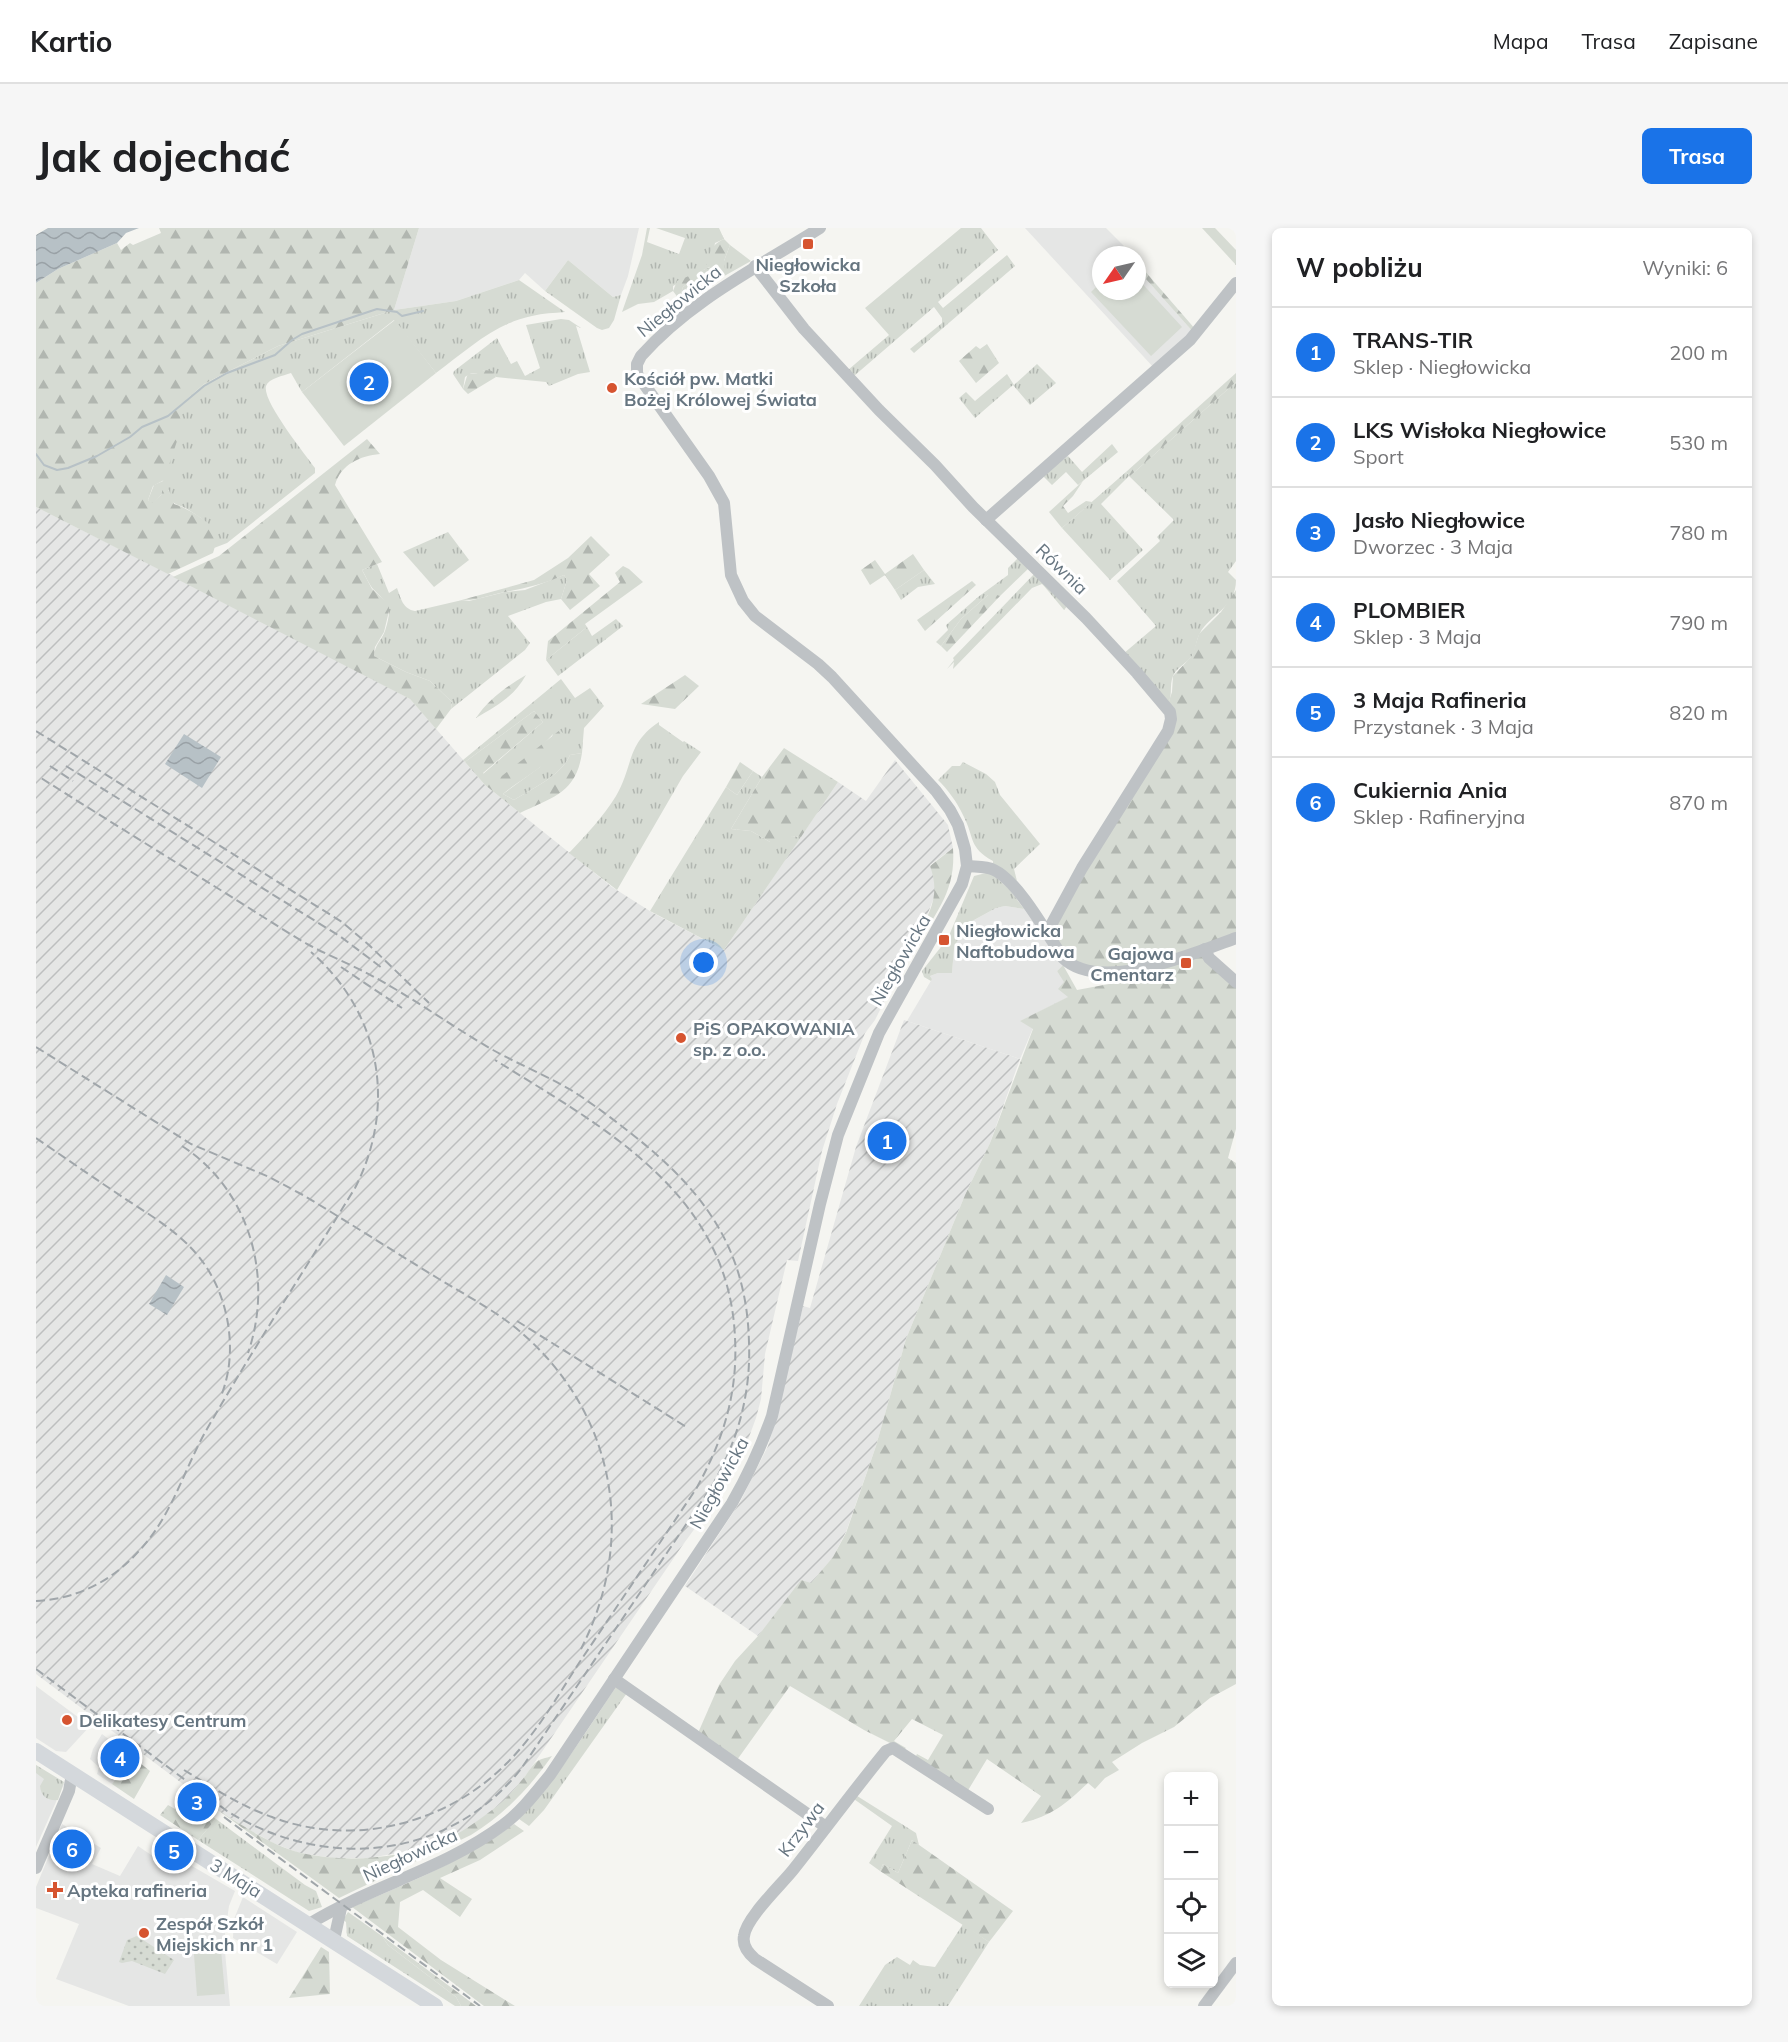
<!DOCTYPE html>
<html lang="pl">
<meta charset="utf-8">
<style>
:root{--surface:#fff;--page:#f6f6f6;--text:#202124;--muted:#757577;--line:#e0e0e0;--accent:#1a73e8}
body{margin:0;font-family:Mulish,sans-serif;background:var(--page);color:var(--text)}
.controls{position:absolute;right:18px;bottom:18px;display:grid;overflow:hidden;border-radius:9px;box-shadow:0 3px 9px #0003}
.controls button{width:54px;height:54px;display:grid;place-items:center;padding:0;border:0;border-bottom:2px solid var(--line);background:var(--surface);color:var(--text);font:30px sans-serif}
.compass{position:absolute;left:1056px;top:18px;width:54px;height:54px;border-radius:50%;background:var(--surface);box-shadow:0 3px 9px #0003;rotate:236deg}
.you{position:absolute;left:668px;top:735px;width:21px;height:21px;margin:-15px;border:4px solid #fff;border-radius:50%;background:#1a73e8;box-shadow:0 0 0 9px #1a73e833}
.badge{display:grid;place-items:center;width:39px;height:39px;border-radius:50%;background:var(--accent);color:#fff;font-size:20px;font-weight:700}
.pin{position:absolute;translate:-50% -50%;border:3px solid #fff;box-shadow:0 2px 6px #0006}
.list{margin:0;padding:0;list-style:none}
h2{display:flex;justify-content:space-between;align-items:center;height:78px;margin:0;padding:0 24px;font-size:26px}
h2 small{font-size:20px;font-weight:400;color:var(--muted)}
.list li{display:grid;grid-template-columns:39px 1fr auto;gap:18px;align-items:center;box-sizing:border-box;height:90px;padding:0 24px;border-top:2px solid var(--line)}
.list b{display:block;font-size:22px;white-space:nowrap}
.list p{margin:0;font-size:20px;white-space:nowrap;color:var(--muted)}
.list em{font-size:20px;font-style:normal;color:var(--muted)}
.icon{flex:none;width:33px;height:33px;fill:none;stroke:currentColor;stroke-width:2;stroke-linecap:round;stroke-linejoin:round}
.map{position:relative;flex:none;width:1200px;height:1778px;overflow:hidden;border-radius:9px}
header{display:flex;align-items:center;gap:36px;box-sizing:border-box;height:84px;padding:0 30px;background:var(--surface);border-bottom:2px solid var(--line)}
header strong{font-size:28px}
nav{display:flex;gap:33px;margin-inline-start:auto;font-size:21px}
.intro{display:flex;align-items:center;justify-content:space-between;box-sizing:border-box;height:144px;padding:0 36px}
h1{margin:0;font-size:42px}
.button{padding:15px 27px;border-radius:9px;background:var(--accent);color:#fff;font-size:21px;font-weight:700}
main{display:flex;gap:36px;padding:0 36px}
aside{flex:1;background:var(--surface);border-radius:9px;box-shadow:0 3px 9px #0003}
.map>svg:first-child{display:block}
.built{fill:#e5e6e5}
.industrial{fill:url(#industrial-furrows)}
.grass{fill:url(#grass-tufts)}
.forest{fill:url(#forest-firs)}
.park{fill:url(#park-dots)}
.garden{fill:#d6dbd3}
.water{fill:url(#water-waves)}
.lines{fill:none;stroke-linecap:round;stroke-linejoin:round}
.stream{stroke:#b7c1c6;stroke-width:2}
.minor{stroke:#bec2c5;stroke-width:12}
.major{stroke:#d4d8dc;stroke-width:16}
.rail{stroke:#a0a6aa;stroke-width:2;stroke-dasharray:9 4.5;stroke-linecap:butt}
.poi-dot{fill:#d65430;stroke:#fff;stroke-width:2}
.labels{text-anchor:middle;dominant-baseline:central;stroke-width:6;stroke-linejoin:round;paint-order:stroke}
.poi-label{font-size:18px;font-weight:bold;fill:#667580;stroke:#fff;text-anchor:start}
.street-label{font-size:18px;fill:#667580;stroke:#fff}
</style>
<header>
<strong>Kartio</strong>
<nav><a>Mapa</a><a>Trasa</a><a>Zapisane</a></nav>
</header>
<div class="intro"><h1>Jak dojechać</h1><a class="button">Trasa</a></div>
<main>
<div class="map">
<svg width="1200" height="1778" viewBox="0 0 1200 1778">
<defs>
<pattern id="industrial-furrows" width="10" height="10" patternUnits="userSpaceOnUse" patternTransform="scale(1.5)"><rect width="10" height="10" fill="#e5e6e5"/><path d="M-1 1l2-2M0 10L10 0M9 11l2-2" fill="none" stroke="#bdbfbf"/></pattern>
<pattern id="grass-tufts" width="24" height="20" patternUnits="userSpaceOnUse" patternTransform="scale(1.5)"><rect width="24" height="20" fill="#d6dbd3"/><path d="M3 7l-1-3M5 7V3M7 7l1-3M15 17l-1-3M17 17v-4M19 17l1-3" fill="none" stroke="#b1b6b0"/></pattern>
<pattern id="forest-firs" width="22" height="20" patternUnits="userSpaceOnUse" patternTransform="scale(1.5)"><rect width="22" height="20" fill="#d6dbd3"/><path d="M5 1l3.5 6h-7zM16 11l3.5 6h-7z" fill="#b1b6b0"/></pattern>
<pattern id="park-dots" width="8" height="8" patternUnits="userSpaceOnUse" patternTransform="scale(1.5)"><rect width="8" height="8" fill="#d6dbd3"/><path d="M2 2h.1M6 6h.1" fill="none" stroke="#b1b6b0" stroke-width="1.8" stroke-linecap="round"/></pattern>
<pattern id="water-waves" width="16" height="10" patternUnits="userSpaceOnUse" patternTransform="scale(1.5)"><rect width="16" height="10" fill="#b7c1c6"/><path d="M0 5q4-4 8 0t8 0" fill="none" stroke="#99a1a6"/></pattern>
</defs>
<rect width="100%" height="100%" fill="#f5f5f1"/>
<g class="built">
<polygon points="383,0 603,0 592,48 585,67 577,69 532,32 509,63 489,45 483,52 420,73 358,82"/>
<polygon points="989,0 1070,0 1090,20 1088,27 1065,27 1065,63 1101,63 1101,41 1158,105 1119,141"/>
<polygon points="969,678 988,681 1027,737 1021,743 1029,753 1033,769 985,793 997,800 984,831 871,793 896,751 894,748 902,745 916,745 918,721 927,698 960,680"/>
<polygon points="0,1458 54,1498 30,1524 20,1523 0,1510"/>
<polygon points="66,1506 104,1535 97,1542 86,1543 76,1556 61,1546 63,1539 54,1531 57,1521"/>
<polygon points="0,1537 28,1556 0,1619"/>
<polygon points="26,1596 65,1620 56,1636 84,1648 102,1618 143,1646 149,1637 149,1634 199,1663 193,1678 188,1713 194,1778 93,1778 20,1751 43,1696 0,1680 0,1659"/>
<polygon points="207,1669 261,1704 241,1736 197,1710 198,1691"/>
</g>
<g class="industrial">
<polygon points="0,279 249,404 374,471 449,557 545,634 576,659 617,685 688,722 802,554 830,573 859,532 912,597 917,620 894,637 899,651 899,667 892,685 839,792 829,805 801,876 786,923 762,1033 751,1032 729,1126 725,1171 720,1190 706,1228 692,1255 646,1318 486,1553 466,1575 430,1602 405,1614 374,1623 333,1630 297,1630 263,1625 237,1615 212,1601 179,1580 0,1446"/>
<polygon points="868,792 984,831 954,915 929,967 870,1111 840,1218 810,1304 797,1329 775,1356 765,1353 722,1408 649,1358 704,1274 732,1218 740,1191 767,1078 774,1080 820,919"/>
</g>
<g class="grass">
<polygon points="611,0 614,0 611,14 643,26 649,10 620,0 683,0 688,11 679,15 675,38 637,58 637,63 618,74 602,76 586,84 606,27"/>
<polygon points="925,0 945,0 962,22 902,74 907,80 971,27 979,38 878,125 874,121 906,95 906,90 898,79 818,148 812,142 853,107 829,80"/>
<polygon points="1166,0 1179,0 1200,22 1200,37"/>
<polygon points="694,17 715,33 674,56 652,73 643,71 647,59 651,56 664,54 688,33"/>
<polygon points="532,32 577,69 585,67 578,92 573,100 566,102 561,100 509,63"/>
<path d="M483,52L529,84C518,85 507,85 496,88C459,95 430,123 400,145L358,92L266,164L255,145C247,148 233,150 230,158C226,173 269,226 279,240V245L191,315L178,320C181,298 168,292 151,281C147,278 142,278 138,275C134,272 134,267 133,262L126,263L125,267L117,276L112,272L118,257L127,253L142,179L168,156L242,118L358,82L420,73Z"/>
<polygon points="525,91 533,92 545,100 540,98 554,144 542,146 513,158 510,154 460,149 456,144 448,142 442,146 435,145 429,149 427,161 417,146 418,143 461,110 475,136 481,133 489,148 504,140 490,97"/>
<polygon points="1001,136 1020,155 994,177 977,157 939,190 923,170 930,164 939,173 971,146 978,157"/>
<path d="M1200,154V333L1192,344L1200,352C1200,380 1174,386 1164,405C1160,412 1160,421 1156,428C1151,435 1140,440 1137,448C1133,458 1137,467 1132,476L1087,426L1120,398L1081,353L1124,313L1121,309L1138,292L1093,248L1065,276L1107,322L1074,352L1026,300L1090,244L1094,248Z"/>
<polygon points="1076,216 1082,224 1042,257 1030,244 1016,257 1006,247 1032,228 1046,244"/>
<polygon points="412,304 433,332 398,359 367,324"/>
<polygon points="983,329 994,339 964,368 952,367 925,391 905,418 900,414 912,402 910,397 942,369 972,347 972,340"/>
<path d="M341,336L353,365L361,360C365,371 367,381 379,383L422,373H433L469,364L489,362L528,347L531,352L525,371L510,374L472,388L494,415L489,422L415,481L416,474L394,453L370,444L338,428C339,416 345,413 349,403C356,381 354,377 338,362C333,357 330,348 326,342Z"/>
<polygon points="888,342 899,356 882,359 865,372 859,362"/>
<polygon points="1000,344 1032,377 1028,382 1008,358 1006,356 996,360 917,441 918,434 911,441 918,432 917,430"/>
<polygon points="580,391 587,398 522,448 510,432 551,399 556,408"/>
<path d="M525,451L539,470L554,460L568,478L548,500L546,525L534,527C525,548 497,560 478,572L467,566L504,539L517,506L506,518L457,556L447,546L507,494L498,483L429,534L427,532Z"/>
<path d="M623,494V497L647,514L648,513L665,524L647,548L581,662L533,625C550,607 567,589 580,568C598,537 590,516 623,494Z"/>
<path d="M927,534L950,546L959,554L964,567L1004,616L978,641L981,653L957,636V633C932,619 939,610 927,587C921,574 912,562 902,552L916,538H924Z"/>
<polygon points="717,543 726,549 695,601 715,603 734,614 756,608 765,609 688,722 614,683 690,559 701,567"/>
<polygon points="954,644 974,662 988,681 969,678 960,680 927,698 918,721 916,745 902,745 894,748 896,751 895,753 888,749 886,743 912,710 938,648"/>
<path d="M580,1459L591,1465L508,1582L493,1598L483,1591C521,1551 549,1505 580,1459Z"/>
<path d="M0,1537L28,1554L22,1572C12,1573 5,1569 4,1558L8,1551L0,1545Z"/>
<polygon points="818,1566 880,1605 883,1617 876,1612 862,1645 847,1636 844,1643 833,1635 856,1598 815,1569"/>
<polygon points="180,1591 269,1657 280,1663 286,1679 273,1683 162,1612"/>
<polygon points="125,1618 149,1633 149,1637 143,1646 119,1629"/>
<polygon points="312,1684 346,1708 352,1717 420,1769 425,1778 419,1778 311,1708 310,1694 307,1692"/>
<polygon points="927,1696 953,1714 912,1778 823,1778 849,1737 861,1729 874,1737 877,1732 884,1737 899,1739"/>
</g>
<g class="forest">
<path d="M123,0H383L358,82L242,118L168,156L142,179L146,198L128,252L117,258L112,272L117,275L125,267L127,260L131,258L138,276C149,279 176,294 179,305C181,311 179,319 177,325L132,346L0,279V55L22,41L81,15L85,22L94,15L97,17L125,5Z"/>
<path d="M688,11L694,17L688,33L689,41L664,54L651,56L647,59L643,71L637,63L641,53L674,39L670,36C674,24 676,16 688,11Z"/>
<polygon points="1101,34 1160,102 1158,105 1101,41"/>
<polygon points="951,116 963,135 940,155 923,133 940,118 944,121"/>
<polygon points="449,142 456,143 460,149 432,166 427,161 432,145 441,146 443,143"/>
<polygon points="1200,145 1200,154 1094,248 1090,244"/>
<path d="M331,211L344,226C324,228 305,236 299,257L346,334L326,342L336,361L353,376V383L348,404L339,419L338,428L370,444L394,453L416,474L415,481L400,501L374,471L137,349L183,328Z"/>
<polygon points="1047,253 1037,268 1027,278 1032,285 1050,273 1056,274 1026,300 1013,284"/>
<path d="M555,308L574,327L553,346L564,358L534,382L525,371L531,352L528,347C508,356 490,360 469,364C453,367 439,373 422,373L498,352L532,330Z"/>
<polygon points="877,326 888,342 859,362 849,347 834,357 825,342 839,332 849,346"/>
<polygon points="587,338 593,341 607,354 549,396 551,399 510,432 512,413 584,354 579,345"/>
<polygon points="936,353 940,357 889,403 881,392"/>
<path d="M1200,362V705C1160,719 1077,755 1037,732C1028,727 1020,712 1013,703L1131,509L1132,476L1136,464L1137,448L1156,428L1163,406L1185,384Z"/>
<polygon points="958,366 964,368 911,424 905,418 925,391 952,367"/>
<path d="M490,447C478,469 460,478 440,490C452,472 471,458 490,447Z"/>
<polygon points="649,447 663,458 639,481 605,476"/>
<path d="M498,483L507,494L447,545L457,555L524,502L527,505C526,532 485,550 467,566L478,572C497,560 525,548 534,527L546,525C540,565 517,569 484,585L449,557L429,534Z"/>
<polygon points="748,520 802,554 765,609 756,608 747,616 734,614 715,603 695,601 726,549"/>
<polygon points="704,534 717,543 701,567 690,559"/>
<path d="M917,620C920,662 902,681 882,716L876,718C891,688 906,671 894,638Z"/>
<path d="M1165,728L1200,757V901L1192,930L1200,935V1456L1174,1470L1138,1499L1106,1515L1076,1534L1083,1542L1069,1550L1059,1561L1052,1555C1029,1576 1017,1588 985,1595L1005,1568L951,1531L931,1564L879,1530L881,1526L892,1532L907,1507L876,1491L858,1513L870,1520L868,1522L828,1502L754,1458L701,1532L662,1505L683,1457L699,1433L722,1408L765,1352L775,1355L797,1329L810,1305L840,1218L870,1111L929,967L954,915L997,801L984,793L1032,769L1022,761L1028,754L1021,743L1027,737L1041,762L1121,747L1119,740Z"/>
<path d="M516,1528C493,1560 469,1586 435,1607L303,1670L179,1580C206,1597 234,1617 265,1625C309,1635 363,1631 405,1614C424,1606 440,1594 456,1582C467,1574 477,1564 485,1553C490,1548 494,1540 499,1535C503,1531 510,1530 516,1528Z"/>
<polygon points="104,1535 114,1543 98,1571 76,1556 86,1543 97,1542"/>
<polygon points="149,1568 180,1591 162,1612 124,1587 132,1577 139,1581"/>
<path d="M478,1596L488,1603L444,1632L404,1650L436,1671L424,1689L387,1662L364,1674L362,1699L405,1732L479,1778H448L316,1679C372,1655 429,1632 478,1596Z"/>
<polygon points="876,1612 977,1683 953,1714 844,1643 847,1636 862,1645"/>
<polygon points="346,1708 440,1778 425,1778 420,1769 352,1717"/>
<polygon points="285,1719 293,1724 294,1766 253,1770"/>
</g>
<polygon class="park" points="101,1708 138,1732 129,1746 96,1733 86,1735 83,1734 91,1712"/>
<g class="garden">
<polygon points="1101,50 1146,99 1115,128 1055,64 1065,54 1065,63 1101,63"/>
<polygon points="359,92 400,145 308,218 266,164"/>
<polygon points="184,1711 189,1766 161,1768 157,1713"/>
</g>
<g class="water">
<polygon points="12,0 103,0 90,5 81,15 22,41 0,55 0,7"/>
<polygon points="148,506 185,529 166,560 129,536"/>
<polygon points="130,1047 148,1059 131,1087 113,1076"/>
</g>
<g class="lines">
<polyline class="stream" points="0,226 8,237 21,242 32,240 61,228 94,209 106,199 132,188 168,158 191,145 239,127 256,112 266,106 341,81 361,84 366,88 387,83"/>
<g class="minor">
<polyline points="719,38 768,101 843,182 899,237 937,279 1050,390 1101,445 1134,484 1135,491 1132,503 1046,640 1014,699 1009,703"/>
<polyline points="950,292 1154,112 1200,55"/>
<path d="M931,638C940,639 950,638 958,642C983,654 1011,706 1027,730C1064,766 1159,725 1200,710"/>
<polyline points="1169,721 1173,730 1200,754"/>
<polyline points="578,1451 790,1599"/>
<polyline points="0,1640 33,1563 36,1546"/>
<path d="M273,1696C335,1658 408,1641 467,1597C486,1583 500,1564 514,1547L696,1275C712,1247 725,1219 736,1188L784,976L802,907L843,805L926,656L931,638L929,621L922,597L914,582L900,563L796,449L782,436L719,388L707,373L695,347L688,275L673,248L601,146V136L605,128C655,72 722,39 784,0"/>
<polyline points="298,1712 305,1680"/>
<path d="M792,1778L719,1731C712,1725 706,1718 708,1708C710,1690 745,1657 757,1642C788,1603 818,1562 850,1523L857,1520L952,1581"/>
<polyline points="1168,1778 1200,1735"/>
</g>
<polyline class="major" points="0,1523 399,1778"/>
<g class="rail">
<polyline points="0,503 306,694 333,717 393,775"/>
<polyline points="14,538 37,553"/>
<polyline points="30,538 305,709 346,740"/>
<polyline points="305,739 366,780"/>
<path d="M0,819L155,916L233,949L267,967C312,994 357,1023 403,1051C431,1068 462,1084 487,1106C580,1188 601,1311 545,1421"/>
<path d="M0,910C29,930 58,950 88,970C114,987 143,1004 163,1029C193,1066 203,1124 185,1168"/>
<path d="M146,918C214,962 238,1050 212,1125"/>
<polyline points="481,1093 652,1200"/>
<path d="M0,1373C41,1371 76,1353 103,1323C136,1288 148,1241 171,1201C218,1119 270,1040 319,960C361,878 345,785 275,724"/>
<path d="M0,1441L191,1583C288,1643 412,1633 485,1541L674,1261C701,1216 715,1167 713,1115C711,1021 668,963 597,907C577,891 557,876 535,862C509,847 482,836 457,822C417,799 380,772 340,750C317,737 293,728 271,716C239,697 209,677 178,658C120,622 62,586 5,550"/>
<path d="M148,1542C176,1559 204,1578 236,1589C317,1620 411,1596 471,1535C500,1506 521,1469 543,1435C582,1377 621,1319 660,1261C687,1213 702,1165 699,1110C693,965 568,900 459,832"/>
<polyline points="188,1589 444,1778"/>
</g>
</g>
<g class="poi-dot">
<rect x="766" y="10" width="12" height="12" rx="3"/>
<circle cx="576" cy="160" r="6"/>
<rect x="902" y="706" width="12" height="12" rx="3"/>
<rect x="1144" y="729" width="12" height="12" rx="3"/>
<circle cx="645" cy="810" r="6"/>
<circle cx="31" cy="1492" r="6"/>
<path d="M16 1653h6v6h6v6h-6v6h-6v-6h-6v-6h6z"/>
<circle cx="108" cy="1705" r="6"/>
</g>
<g class="labels">
<g class="poi-label">
<text x="772" y="36" text-anchor="middle">Niegłowicka<tspan x="772" dy="21">Szkoła</tspan></text>
<text x="588" y="150">Kościół pw. Matki<tspan x="588" dy="21">Bożej Królowej Świata</tspan></text>
<text x="920" y="702">Niegłowicka<tspan x="920" dy="21">Naftobudowa</tspan></text>
<text x="1138" y="725" text-anchor="end">Gajowa<tspan x="1138" dy="21">Cmentarz</tspan></text>
<text x="657" y="800">PiS OPAKOWANIA<tspan x="657" dy="21">sp. z o.o.</tspan></text>
<text x="43" y="1492">Delikatesy Centrum</text>
<text x="31" y="1662">Apteka rafineria</text>
<text x="120" y="1695">Zespół Szkół<tspan x="120" dy="21">Miejskich nr 1</tspan></text>
</g>
<g class="street-label">
<text transform="translate(643 73) rotate(-39)">Niegłowicka</text>
<text transform="translate(1026 341) rotate(44)">Równia</text>
<text transform="translate(864 732) rotate(-60)">Niegłowicka</text>
<text transform="translate(683 1255) rotate(-61)">Niegłowicka</text>
<text transform="translate(765 1601) rotate(-53)">Krzywa</text>
<text transform="translate(374 1627) rotate(-25)">Niegłowicka</text>
<text transform="translate(200 1650) rotate(32)">3 Maja</text>
</g>
</g>
</svg>
<div class="controls">
<button>+</button>
<button>−</button>
<button><svg class="icon" aria-label="locate" viewBox="0 0 24 24"><circle cx="12" cy="12" r="6"/><path d="M12 2v4M12 18v4M2 12h4M18 12h4"/></svg></button>
<button><svg class="icon" aria-label="layers" viewBox="0 0 24 24"><path d="M12 4l9 5-9 5-9-5zM3 14l9 5 9-5"/></svg></button>
</div>
<svg class="compass" viewBox="-18 -18 36 36"><path d="M0-13l5 13h-10z" fill="#e53935"/><path d="M0 13l5-13h-10z" fill="#757577"/></svg>
<div class="you"></div>
<div class="pin badge" style="left:851px;top:913px">1</div>
<div class="pin badge" style="left:333px;top:154px">2</div>
<div class="pin badge" style="left:161px;top:1574px">3</div>
<div class="pin badge" style="left:84px;top:1530px">4</div>
<div class="pin badge" style="left:138px;top:1623px">5</div>
<div class="pin badge" style="left:36px;top:1621px">6</div>
</div>
<aside>
<h2>W pobliżu<small>Wyniki: 6</small></h2>
<ul class="list">
<li><span class="badge">1</span><div><b>TRANS-TIR</b><p>Sklep · Niegłowicka</p></div><em>200 m</em></li>
<li><span class="badge">2</span><div><b>LKS Wisłoka Niegłowice</b><p>Sport</p></div><em>530 m</em></li>
<li><span class="badge">3</span><div><b>Jasło Niegłowice</b><p>Dworzec · 3 Maja</p></div><em>780 m</em></li>
<li><span class="badge">4</span><div><b>PLOMBIER</b><p>Sklep · 3 Maja</p></div><em>790 m</em></li>
<li><span class="badge">5</span><div><b>3 Maja Rafineria</b><p>Przystanek · 3 Maja</p></div><em>820 m</em></li>
<li><span class="badge">6</span><div><b>Cukiernia Ania</b><p>Sklep · Rafineryjna</p></div><em>870 m</em></li>
</ul>
</aside>
</main>
